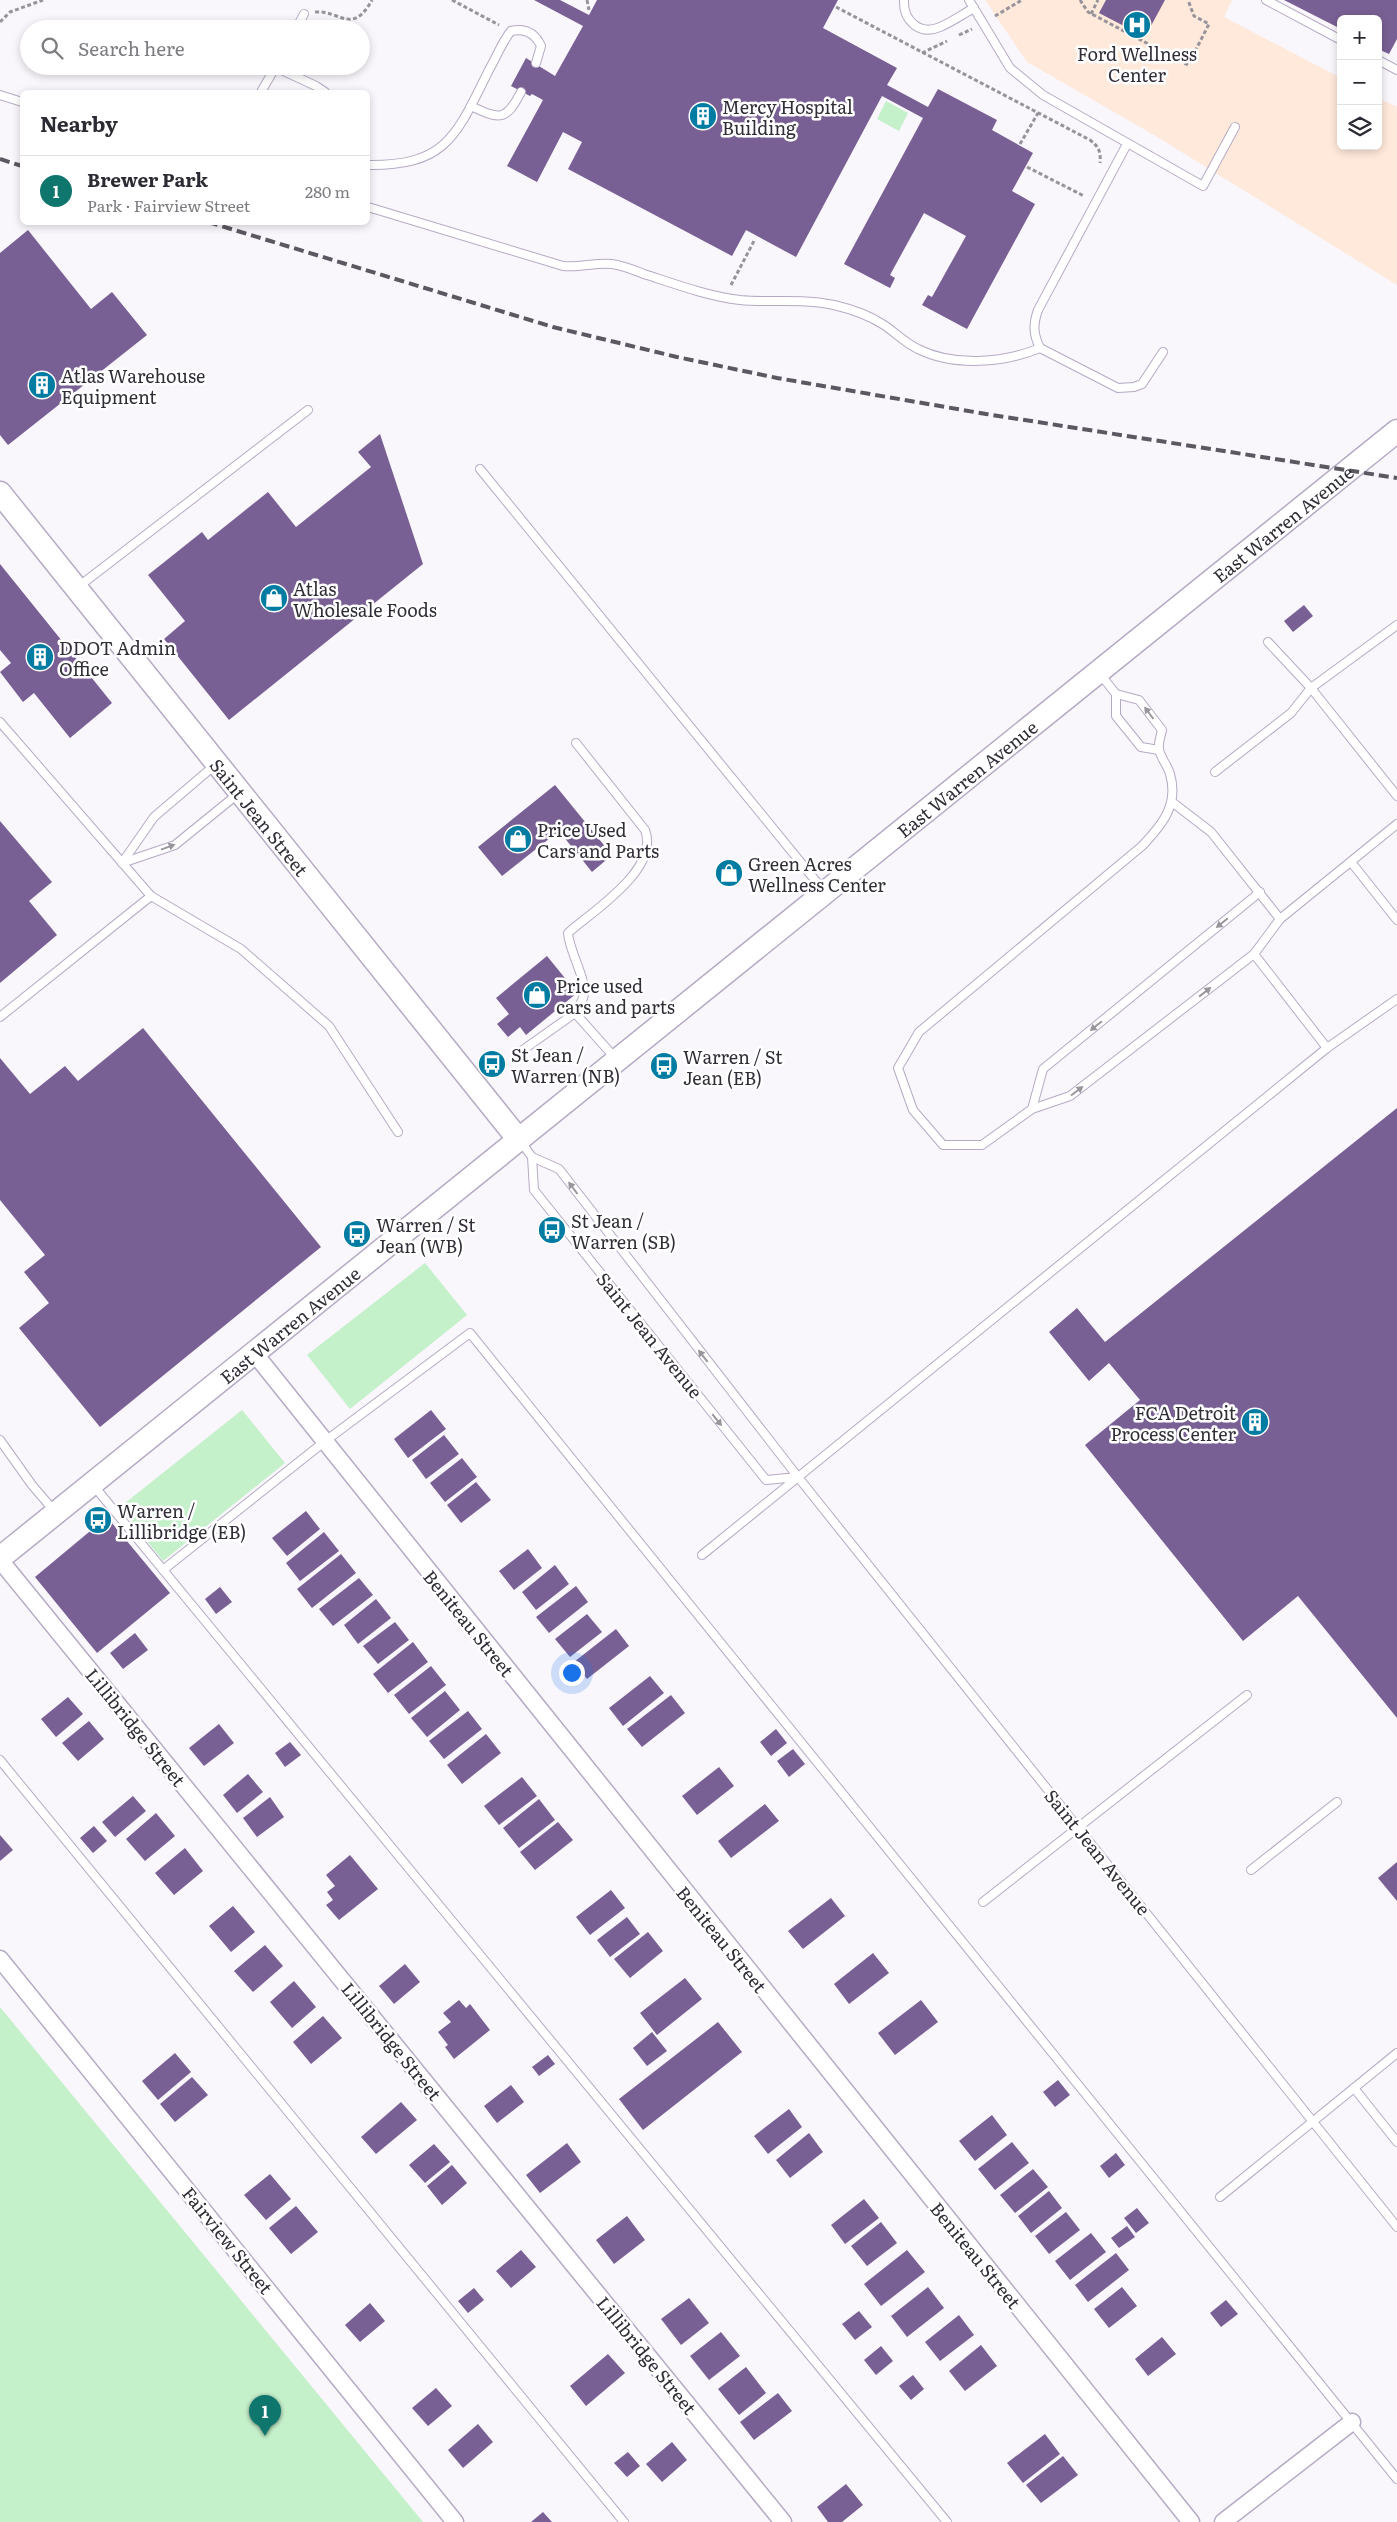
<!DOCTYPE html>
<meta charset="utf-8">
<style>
:root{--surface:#fff;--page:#f2f2f3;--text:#2b2b33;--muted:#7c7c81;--line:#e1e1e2;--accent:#0f766e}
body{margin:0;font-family:Literata,serif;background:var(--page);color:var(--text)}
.controls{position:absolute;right:15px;top:15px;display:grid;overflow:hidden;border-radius:8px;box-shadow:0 2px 8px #0003}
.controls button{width:45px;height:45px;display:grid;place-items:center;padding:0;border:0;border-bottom:1px solid var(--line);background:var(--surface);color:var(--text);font:25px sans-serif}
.you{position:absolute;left:571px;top:1672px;width:18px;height:18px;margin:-12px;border:4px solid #fff;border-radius:50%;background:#1a73e8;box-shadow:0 0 0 8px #1a73e833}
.badge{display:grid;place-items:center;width:32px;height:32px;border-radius:50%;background:var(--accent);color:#fff;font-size:16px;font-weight:700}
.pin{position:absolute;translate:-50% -41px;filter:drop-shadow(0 1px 2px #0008)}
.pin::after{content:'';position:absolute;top:26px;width:18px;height:15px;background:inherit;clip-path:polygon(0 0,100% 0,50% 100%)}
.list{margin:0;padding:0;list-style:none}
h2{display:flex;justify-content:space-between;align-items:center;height:65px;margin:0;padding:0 20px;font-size:21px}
h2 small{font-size:16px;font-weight:400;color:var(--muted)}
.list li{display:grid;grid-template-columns:32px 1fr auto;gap:15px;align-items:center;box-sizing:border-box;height:70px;padding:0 20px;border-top:1px solid var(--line)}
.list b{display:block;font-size:19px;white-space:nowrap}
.list p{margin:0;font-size:16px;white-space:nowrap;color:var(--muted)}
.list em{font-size:16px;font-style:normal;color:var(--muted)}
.icon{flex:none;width:28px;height:28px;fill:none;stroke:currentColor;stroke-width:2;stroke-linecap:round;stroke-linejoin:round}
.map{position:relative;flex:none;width:1397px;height:2522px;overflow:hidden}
.search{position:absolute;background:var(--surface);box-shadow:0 2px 8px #0003;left:20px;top:20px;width:350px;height:55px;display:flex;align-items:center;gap:12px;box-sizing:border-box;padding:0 18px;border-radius:28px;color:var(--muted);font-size:19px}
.panel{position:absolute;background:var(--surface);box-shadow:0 2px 8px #0003;left:20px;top:90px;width:350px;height:135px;border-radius:8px}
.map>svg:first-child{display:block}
.commercial{fill:#ffe9db}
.green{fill:#c4f0ca}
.building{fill:#796094}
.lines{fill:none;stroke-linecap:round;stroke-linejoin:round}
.lane-casing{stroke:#b6aac4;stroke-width:10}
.street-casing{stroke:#b6aac4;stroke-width:19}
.secondary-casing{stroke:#b6aac4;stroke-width:25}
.path{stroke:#96939b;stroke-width:3;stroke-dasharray:4 2.5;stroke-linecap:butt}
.lane{stroke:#fff;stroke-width:8}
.street{stroke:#fff;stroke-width:16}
.secondary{stroke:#fff;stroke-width:22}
.rail{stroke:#5c5861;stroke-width:4;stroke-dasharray:10 5;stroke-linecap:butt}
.oneway{fill:#98969c}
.labels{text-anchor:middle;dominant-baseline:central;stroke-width:5;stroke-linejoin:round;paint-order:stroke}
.poi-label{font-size:18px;fill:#322e38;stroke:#fff;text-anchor:start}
.street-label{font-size:18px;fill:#322e38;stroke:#fff}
</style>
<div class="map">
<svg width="1397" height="2522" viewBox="0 0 1397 2522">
<rect width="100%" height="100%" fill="#f9f6fc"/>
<polygon class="commercial" points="985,0 1232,0 1224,17 1341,78 1341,146 1378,146 1378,98 1397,107 1397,285 1154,135 1027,62"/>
<g class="green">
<polygon points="886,101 908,113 899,131 877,119"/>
<polygon points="425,1263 467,1315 350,1409 307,1355"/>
<polygon points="242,1410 285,1463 163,1561 120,1507"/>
<polygon points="0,2007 423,2522 0,2522"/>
</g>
<g class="building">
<polygon points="534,0 560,0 589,15 597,0 838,0 823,28 897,68 887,85 928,107 938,89 997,120 992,130 1033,153 1012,191 1035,204 967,329 922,305 928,295 932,297 966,236 924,213 890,275 895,278 890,288 844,264 923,118 882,96 796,257 746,230 732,256 568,169 582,142 563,132 537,182 507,166 543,100 532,94 530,96 511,86 526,58 555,76 583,26"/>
<polygon points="1106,0 1165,0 1145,37 1099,13"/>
<polygon points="1284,0 1397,0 1397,39 1389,54 1378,49 1378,19 1341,19 1341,29"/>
<polygon points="28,230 91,309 112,292 147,335 8,445 0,435 0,253"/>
<polygon points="380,434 423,564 229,720 164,639 185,621 148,575 202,532 208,540 268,492 296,527 371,467 358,452"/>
<polygon points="0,564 112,703 70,738 34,693 23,702 0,672 11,663 0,650"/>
<polygon points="1304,605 1313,616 1293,632 1284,621"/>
<polygon points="555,785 612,855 592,872 559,831 502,876 478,847"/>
<polygon points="0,821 52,882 29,901 57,935 0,983"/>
<polygon points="547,956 577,993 526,1035 520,1027 508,1037 497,1024 509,1014 496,998"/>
<polygon points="143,1028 321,1247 100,1427 19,1328 49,1303 24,1272 45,1255 0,1200 0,1058 30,1094 65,1066 78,1081"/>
<polygon points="1397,1108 1397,1718 1298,1596 1243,1641 1085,1445 1140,1400 1109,1363 1089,1381 1049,1332 1077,1308 1105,1342"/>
<polygon points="431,1410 446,1429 408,1458 394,1439"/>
<polygon points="444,1435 459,1454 426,1479 412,1460"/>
<polygon points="462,1458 477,1477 445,1502 430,1483"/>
<polygon points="476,1482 491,1500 461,1523 447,1505"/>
<polygon points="306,1511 320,1529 287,1556 272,1538"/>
<polygon points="107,1517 170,1593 97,1653 35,1577"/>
<polygon points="324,1532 339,1551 300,1581 286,1563"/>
<polygon points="528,1549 542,1568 514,1590 499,1571"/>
<polygon points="341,1554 356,1573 312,1608 297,1589"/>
<polygon points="555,1565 569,1584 536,1610 522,1592"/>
<polygon points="359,1578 373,1595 333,1626 319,1609"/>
<polygon points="576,1586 588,1602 549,1633 536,1617"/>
<polygon points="220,1587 232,1602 216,1614 205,1599"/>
<polygon points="376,1599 391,1618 358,1644 344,1625"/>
<polygon points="587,1614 602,1632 570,1657 555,1639"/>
<polygon points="395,1622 409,1640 378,1664 363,1646"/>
<polygon points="616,1629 629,1646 587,1679 574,1662"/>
<polygon points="135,1633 148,1650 123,1669 110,1653"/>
<polygon points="413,1642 428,1662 388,1693 373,1674"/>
<polygon points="431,1666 446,1685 409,1714 394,1695"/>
<polygon points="650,1676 664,1693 623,1726 609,1708"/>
<polygon points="445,1691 460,1710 427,1737 411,1718"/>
<polygon points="671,1695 685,1713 642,1747 627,1729"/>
<polygon points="68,1697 83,1714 56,1737 41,1719"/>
<polygon points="468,1711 482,1729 444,1759 429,1741"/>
<polygon points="89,1721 104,1739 78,1761 62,1743"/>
<polygon points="219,1724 234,1743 204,1766 189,1748"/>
<polygon points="776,1729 787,1743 771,1756 760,1742"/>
<polygon points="486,1734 501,1753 462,1784 447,1765"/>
<polygon points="290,1742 301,1755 285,1767 275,1753"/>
<polygon points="793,1749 805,1764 789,1777 777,1761"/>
<polygon points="719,1767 734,1786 697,1815 682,1796"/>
<polygon points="248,1774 263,1792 237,1813 223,1795"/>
<polygon points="522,1777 537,1796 499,1825 484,1806"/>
<polygon points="133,1796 146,1811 115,1837 102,1822"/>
<polygon points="270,1797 284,1817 257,1837 243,1818"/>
<polygon points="539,1799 555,1820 519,1848 503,1828"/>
<polygon points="765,1804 779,1821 731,1858 718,1841"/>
<polygon points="156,1813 175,1836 145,1861 126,1839"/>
<polygon points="558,1822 573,1840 535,1870 520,1852"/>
<polygon points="94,1826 107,1841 93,1853 80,1838"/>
<polygon points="0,1835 13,1850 0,1861"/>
<polygon points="185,1848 203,1871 174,1895 155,1873"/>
<polygon points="350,1855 378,1889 339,1920 326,1905 333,1900 327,1892 335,1886 326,1875"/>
<polygon points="1397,1862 1397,1901 1378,1878"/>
<polygon points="611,1890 625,1908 590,1935 576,1917"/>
<polygon points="831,1898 845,1916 803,1949 788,1931"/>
<polygon points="233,1906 255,1932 231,1952 209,1926"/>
<polygon points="627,1917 640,1934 610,1957 597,1940"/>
<polygon points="648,1932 663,1951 630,1978 614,1959"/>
<polygon points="265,1945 283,1966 253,1992 234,1971"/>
<polygon points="873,1953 889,1973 849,2004 834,1984"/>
<polygon points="405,1964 420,1982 394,2004 379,1986"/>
<polygon points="685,1978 702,1999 657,2035 640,2013"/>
<polygon points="294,1981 316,2007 292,2028 270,2002"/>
<polygon points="459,2000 466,2008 470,2004 490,2030 454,2059 445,2047 448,2045 438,2032 451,2022 443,2013"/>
<polygon points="921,2000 938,2022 895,2055 878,2033"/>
<polygon points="323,2016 342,2038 311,2064 293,2042"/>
<polygon points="718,2022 742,2052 643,2130 619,2099"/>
<polygon points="652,2032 667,2051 647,2066 633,2048"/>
<polygon points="175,2053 191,2072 158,2100 142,2081"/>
<polygon points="548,2055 555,2064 539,2076 532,2067"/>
<polygon points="192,2077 208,2095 175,2122 160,2104"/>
<polygon points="1058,2080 1070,2095 1055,2107 1043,2092"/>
<polygon points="511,2085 524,2102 497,2123 484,2106"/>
<polygon points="401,2102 417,2120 376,2154 361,2137"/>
<polygon points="789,2109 802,2127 768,2154 754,2136"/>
<polygon points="992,2115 1007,2135 975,2161 959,2141"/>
<polygon points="809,2133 823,2152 790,2178 776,2160"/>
<polygon points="1012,2142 1029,2163 995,2190 978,2169"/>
<polygon points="567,2143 581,2162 540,2193 526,2175"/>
<polygon points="434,2144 450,2162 425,2183 409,2165"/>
<polygon points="1116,2153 1125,2165 1109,2178 1100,2166"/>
<polygon points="452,2165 467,2183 442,2205 427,2186"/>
<polygon points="1033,2169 1048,2187 1015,2213 1000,2195"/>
<polygon points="270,2174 291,2199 266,2220 244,2195"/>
<polygon points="1049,2191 1062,2208 1031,2233 1018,2216"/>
<polygon points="864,2199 879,2218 845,2244 831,2225"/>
<polygon points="296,2206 318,2232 291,2254 269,2228"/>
<polygon points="1137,2208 1149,2223 1136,2233 1124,2218"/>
<polygon points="1066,2212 1080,2230 1049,2254 1035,2236"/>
<polygon points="627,2216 645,2240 614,2264 596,2240"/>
<polygon points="881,2222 897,2243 867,2266 851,2246"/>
<polygon points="1127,2226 1135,2237 1119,2248 1111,2238"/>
<polygon points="1091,2233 1106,2252 1070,2280 1055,2261"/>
<polygon points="521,2250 536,2267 511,2288 496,2271"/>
<polygon points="907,2250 925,2272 881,2306 864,2284"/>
<polygon points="1116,2253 1129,2270 1088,2302 1075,2285"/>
<polygon points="928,2287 944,2308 907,2337 891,2316"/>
<polygon points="1122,2287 1137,2306 1109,2328 1094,2309"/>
<polygon points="474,2288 484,2300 468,2313 458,2301"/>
<polygon points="689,2298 709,2323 681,2345 661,2319"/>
<polygon points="1226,2300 1238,2314 1221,2327 1210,2313"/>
<polygon points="370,2303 385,2321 360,2342 345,2325"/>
<polygon points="859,2311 872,2327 855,2340 842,2324"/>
<polygon points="959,2315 974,2335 940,2361 925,2342"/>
<polygon points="721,2332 740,2356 709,2380 690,2356"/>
<polygon points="1162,2337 1176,2354 1148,2376 1135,2359"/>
<polygon points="981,2345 997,2366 965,2391 949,2371"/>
<polygon points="881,2346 893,2361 876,2375 864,2360"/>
<polygon points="608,2354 625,2373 586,2406 570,2386"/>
<polygon points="746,2367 766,2393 739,2415 718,2389"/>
<polygon points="913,2375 924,2389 911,2400 899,2386"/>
<polygon points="436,2388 452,2406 428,2426 412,2408"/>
<polygon points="778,2393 792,2411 754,2440 740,2422"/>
<polygon points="478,2424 493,2442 463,2468 448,2450"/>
<polygon points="1045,2434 1060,2454 1023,2483 1007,2463"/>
<polygon points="672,2442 687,2460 662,2482 646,2464"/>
<polygon points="628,2452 640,2466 627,2477 614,2463"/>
<polygon points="1063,2456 1078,2475 1041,2503 1026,2485"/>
<polygon points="846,2484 863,2505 842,2522 828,2522 817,2507"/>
<polygon points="543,2512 552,2522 531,2522"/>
</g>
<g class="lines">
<defs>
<g id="lane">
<path d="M904,0C903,20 919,36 940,27C952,22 963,14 974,8"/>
<polyline points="969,0 1010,68 1043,95 1203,186 1235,127"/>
<polyline points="1266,0 1341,40"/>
<polyline points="296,29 304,14"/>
<polyline points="1378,60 1397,70"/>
<polyline points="275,67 316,86 325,92"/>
<polyline points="261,92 276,66"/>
<polyline points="0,95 22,102"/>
<path d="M471,106C500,120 506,121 521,92"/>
<path d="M368,165C449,166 457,133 490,68C497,56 502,42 511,31C525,28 535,33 541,46L536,63"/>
<path d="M368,207L563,266C580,268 595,262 612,264C622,265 634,270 644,274C675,284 707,296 740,300C771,303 803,298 834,305C851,309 869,315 884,325C896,333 905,343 918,349C954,367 1004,363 1040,348C1033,334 1033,324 1038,310L1127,144"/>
<polyline points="1040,348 1118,388 1134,387 1142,384 1163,352"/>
<polyline points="480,469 824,891"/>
<polyline points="78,587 308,410"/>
<polyline points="1268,642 1311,688 1397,796"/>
<polyline points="1100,674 1116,694 1116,716 1141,747 1159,750"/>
<path d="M1116,694L1139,700L1162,730C1161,735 1158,743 1159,749C1160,757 1168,766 1170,774C1179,805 1162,825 1142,846L919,1032L898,1068L913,1110L943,1145H982L1032,1109L1070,1096L1254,954L1280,919L1397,824"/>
<polyline points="0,722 151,896 241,949 329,1026 398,1132"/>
<polyline points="1215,772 1291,713 1311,688 1397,625"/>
<polyline points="1172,802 1211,832 1280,919"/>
<polyline points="1351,862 1397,920"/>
<polyline points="122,863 175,845 239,793"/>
<polyline points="122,863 154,817 215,765"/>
<polyline points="1254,954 1327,1048"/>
<path d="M575,1013C578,1008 581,1003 583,998C589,982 569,952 568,933C594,910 660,869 645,830L576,743"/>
<polyline points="0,1017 151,896"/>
<polyline points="520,1052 575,1013 616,1059"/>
<polyline points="1032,1109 1043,1069 1260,892"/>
<polyline points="521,1142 532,1157 559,1169 798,1477 1397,2227"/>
<polyline points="532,1157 534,1190 766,1480 798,1477"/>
<polyline points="0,1440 32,1485 55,1512"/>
<polyline points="94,1486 947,2522"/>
<polyline points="702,1555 1327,1048 1397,999"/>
<polyline points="163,1570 324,1442 470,1333 1397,2479"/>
<polyline points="0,1760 624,2522"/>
<polyline points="1251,1870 1337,1802"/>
<polyline points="983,1902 1247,1695"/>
<polyline points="1354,2088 1397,2142"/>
<polyline points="1220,2197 1397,2053"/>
</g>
<g id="street">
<polyline points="255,1354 1191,2522"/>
<polyline points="0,1560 783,2522"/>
<polyline points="0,1959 455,2522"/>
<polyline points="1223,2522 1352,2422"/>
</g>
<g id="secondary">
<path id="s1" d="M0,493L519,1140"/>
<path id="s2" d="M0,1558L1397,431"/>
</g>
</defs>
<use href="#lane" class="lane-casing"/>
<use href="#street" class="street-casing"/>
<use href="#secondary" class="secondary-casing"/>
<g class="path">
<polyline points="452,0 499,25"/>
<polyline points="587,0 589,10"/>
<polyline points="1080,0 1088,12 1188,65 1209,24 1194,16 1188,0"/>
<path d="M836,7L1090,140C1099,147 1101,152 1100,163"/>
<path d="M315,12C340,10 352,36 372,0"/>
<polyline points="1091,14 1098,0"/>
<polyline points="995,16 1022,0"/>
<polyline points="0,22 10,12 43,0"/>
<polyline points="959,35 972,29"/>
<polyline points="922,53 947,41"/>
<polyline points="1020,144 1038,113"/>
<polyline points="1027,167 1084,196"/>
<polyline points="731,285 754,241"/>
</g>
<use href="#lane" class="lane"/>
<use href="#street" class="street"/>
<use href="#secondary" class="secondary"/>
<g class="rail">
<polyline points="0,159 22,166"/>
<polyline points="208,222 553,327 677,357 777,378 986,414 1397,478"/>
</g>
</g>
<defs><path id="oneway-solid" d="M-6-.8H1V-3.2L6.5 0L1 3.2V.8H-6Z" transform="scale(1.25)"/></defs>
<g class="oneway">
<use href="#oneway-solid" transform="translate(1149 713) rotate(-127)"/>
<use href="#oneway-solid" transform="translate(168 847) rotate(-20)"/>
<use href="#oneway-solid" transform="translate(1222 923) rotate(141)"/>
<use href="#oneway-solid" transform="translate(1205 992) rotate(-38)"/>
<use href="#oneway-solid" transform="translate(1096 1026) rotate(141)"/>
<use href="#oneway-solid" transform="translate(1077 1091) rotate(-37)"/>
<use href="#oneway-solid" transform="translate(573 1188) rotate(-127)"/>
<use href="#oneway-solid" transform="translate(703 1356) rotate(-128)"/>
<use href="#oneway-solid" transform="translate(717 1420) rotate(51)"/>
</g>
<defs>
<symbol id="hospital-disc" viewBox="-11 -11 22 22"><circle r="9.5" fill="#007ba2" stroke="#fff"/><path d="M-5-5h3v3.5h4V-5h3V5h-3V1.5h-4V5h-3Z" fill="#fff"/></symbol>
<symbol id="building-disc" viewBox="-11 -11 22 22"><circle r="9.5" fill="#007ba2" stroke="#fff"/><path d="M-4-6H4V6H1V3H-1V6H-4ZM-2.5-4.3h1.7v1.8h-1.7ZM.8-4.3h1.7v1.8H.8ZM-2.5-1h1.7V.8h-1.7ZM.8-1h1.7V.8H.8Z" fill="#fff"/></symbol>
<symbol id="shop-disc" viewBox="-11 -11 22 22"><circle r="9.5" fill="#007ba2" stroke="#fff"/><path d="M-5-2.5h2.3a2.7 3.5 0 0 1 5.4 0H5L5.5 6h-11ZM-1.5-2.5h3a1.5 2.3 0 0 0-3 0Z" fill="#fff"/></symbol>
<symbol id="bus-disc" viewBox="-11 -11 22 22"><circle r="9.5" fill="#007ba2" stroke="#fff"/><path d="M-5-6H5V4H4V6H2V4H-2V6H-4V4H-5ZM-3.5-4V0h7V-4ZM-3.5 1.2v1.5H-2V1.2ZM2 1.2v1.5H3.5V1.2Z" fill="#fff"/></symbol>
</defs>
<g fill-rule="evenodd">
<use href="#hospital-disc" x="1121" y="9" width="32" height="32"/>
<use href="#building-disc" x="687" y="100" width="32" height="32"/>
<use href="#building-disc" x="26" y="369" width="32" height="32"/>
<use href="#shop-disc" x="258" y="582" width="32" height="32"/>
<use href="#building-disc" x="24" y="641" width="32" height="32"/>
<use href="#shop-disc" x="502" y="823" width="32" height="32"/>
<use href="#shop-disc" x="713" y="857" width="32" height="32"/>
<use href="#shop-disc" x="521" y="979" width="32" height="32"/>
<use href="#bus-disc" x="476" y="1048" width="32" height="32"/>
<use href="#bus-disc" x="648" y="1050" width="32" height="32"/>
<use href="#bus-disc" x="536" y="1214" width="32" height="32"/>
<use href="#bus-disc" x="341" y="1218" width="32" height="32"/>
<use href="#building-disc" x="1239" y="1406" width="32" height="32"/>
<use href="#bus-disc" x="82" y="1504" width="32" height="32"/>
</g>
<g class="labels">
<g class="poi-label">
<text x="1137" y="53" text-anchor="middle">Ford Wellness<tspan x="1137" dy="21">Center</tspan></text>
<text x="722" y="106">Mercy Hospital<tspan x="722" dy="21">Building</tspan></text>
<text x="61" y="375">Atlas Warehouse<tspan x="61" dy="21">Equipment</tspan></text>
<text x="293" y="588">Atlas<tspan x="293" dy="21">Wholesale Foods</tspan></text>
<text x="59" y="647">DDOT Admin<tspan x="59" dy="21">Office</tspan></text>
<text x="537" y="829">Price Used<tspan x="537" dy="21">Cars and Parts</tspan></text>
<text x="748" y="863">Green Acres<tspan x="748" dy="21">Wellness Center</tspan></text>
<text x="556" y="985">Price used<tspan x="556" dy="21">cars and parts</tspan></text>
<text x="511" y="1054">St Jean /<tspan x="511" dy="21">Warren (NB)</tspan></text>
<text x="683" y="1056">Warren / St<tspan x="683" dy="21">Jean (EB)</tspan></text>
<text x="571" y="1220">St Jean /<tspan x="571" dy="21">Warren (SB)</tspan></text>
<text x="376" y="1224">Warren / St<tspan x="376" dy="21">Jean (WB)</tspan></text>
<text x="1236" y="1412" text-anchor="end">FCA Detroit<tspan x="1236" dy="21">Process Center</tspan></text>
<text x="117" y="1510">Warren /<tspan x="117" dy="21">Lillibridge (EB)</tspan></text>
</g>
<g class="street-label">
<text stroke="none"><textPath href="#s2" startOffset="1648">East Warren Avenue</textPath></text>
<text stroke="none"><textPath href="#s2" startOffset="1242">East Warren Avenue</textPath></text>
<text stroke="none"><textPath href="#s1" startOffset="415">Saint Jean Street</textPath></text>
<text stroke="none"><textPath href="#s2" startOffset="372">East Warren Avenue</textPath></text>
<text transform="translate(650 1335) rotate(51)">Saint Jean Avenue</text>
<text transform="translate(469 1623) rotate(51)">Beniteau Street</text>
<text transform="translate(136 1727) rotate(51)">Lillibridge Street</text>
<text transform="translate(1098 1852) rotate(51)">Saint Jean Avenue</text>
<text transform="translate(722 1939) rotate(51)">Beniteau Street</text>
<text transform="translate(392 2041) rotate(51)">Lillibridge Street</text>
<text transform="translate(228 2240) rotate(51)">Fairview Street</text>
<text transform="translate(976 2255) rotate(51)">Beniteau Street</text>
<text transform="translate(647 2355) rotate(51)">Lillibridge Street</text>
</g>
</g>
</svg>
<div class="controls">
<button>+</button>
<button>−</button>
<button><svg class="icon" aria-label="layers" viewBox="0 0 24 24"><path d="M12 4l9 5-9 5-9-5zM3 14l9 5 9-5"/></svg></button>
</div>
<div class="you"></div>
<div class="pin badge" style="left:265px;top:2436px">1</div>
<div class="search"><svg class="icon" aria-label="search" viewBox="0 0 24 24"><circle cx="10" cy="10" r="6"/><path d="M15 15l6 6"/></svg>Search here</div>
<section class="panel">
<h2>Nearby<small></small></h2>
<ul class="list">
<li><span class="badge">1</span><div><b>Brewer Park</b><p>Park · Fairview Street</p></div><em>280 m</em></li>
</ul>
</section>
</div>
